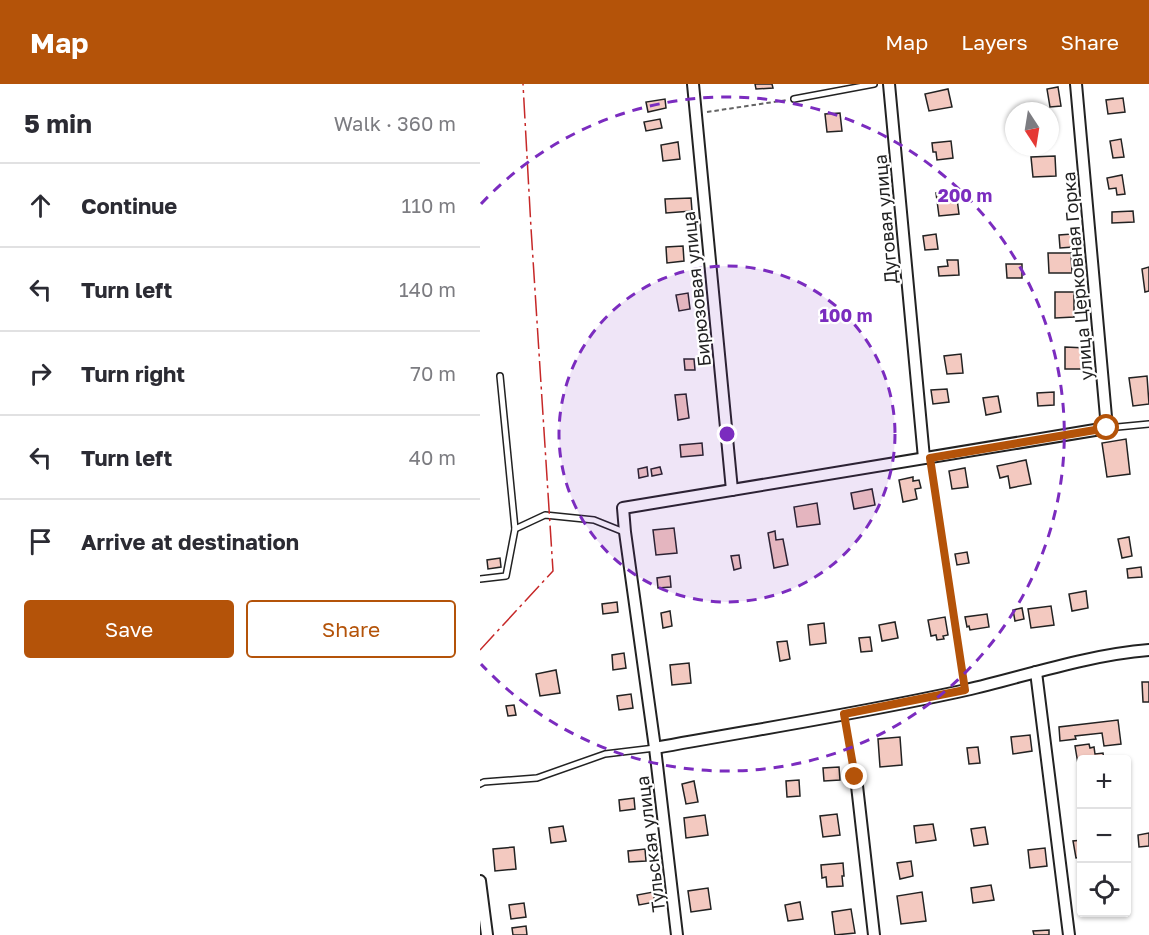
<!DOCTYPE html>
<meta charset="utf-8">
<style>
:root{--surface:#fff;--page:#f7f7f7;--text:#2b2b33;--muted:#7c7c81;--line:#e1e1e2;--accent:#b45309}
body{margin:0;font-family:"Golos Text",sans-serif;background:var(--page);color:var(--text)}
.controls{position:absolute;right:18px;bottom:18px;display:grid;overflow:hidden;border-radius:6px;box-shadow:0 2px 4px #0004}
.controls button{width:54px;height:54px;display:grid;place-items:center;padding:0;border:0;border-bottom:2px solid var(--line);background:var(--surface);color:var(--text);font:30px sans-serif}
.compass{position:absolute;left:525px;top:18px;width:54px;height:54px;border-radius:50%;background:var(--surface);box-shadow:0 2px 4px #0004;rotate:168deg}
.stop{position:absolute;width:18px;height:18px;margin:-14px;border:4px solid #b45309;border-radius:50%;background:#fff}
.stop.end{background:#b45309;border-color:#fff;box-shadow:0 2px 6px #0008}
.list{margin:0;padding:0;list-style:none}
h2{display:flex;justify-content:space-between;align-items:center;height:78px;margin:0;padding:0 24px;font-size:26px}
h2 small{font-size:20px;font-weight:400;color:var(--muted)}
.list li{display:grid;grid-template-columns:39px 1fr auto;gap:18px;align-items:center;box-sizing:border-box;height:84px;padding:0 24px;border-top:2px solid var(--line)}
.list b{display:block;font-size:22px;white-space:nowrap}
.list em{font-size:20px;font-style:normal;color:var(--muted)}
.actions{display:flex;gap:12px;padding:18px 24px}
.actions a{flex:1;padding:14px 0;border:2px solid var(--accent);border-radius:6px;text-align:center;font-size:21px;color:var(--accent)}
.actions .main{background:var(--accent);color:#fff}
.icon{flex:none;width:33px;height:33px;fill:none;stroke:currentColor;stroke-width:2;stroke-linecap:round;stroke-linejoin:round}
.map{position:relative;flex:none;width:669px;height:851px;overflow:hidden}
header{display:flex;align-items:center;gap:36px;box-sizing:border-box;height:84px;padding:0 30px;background:var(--accent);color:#fff}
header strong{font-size:28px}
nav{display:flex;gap:33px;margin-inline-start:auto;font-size:21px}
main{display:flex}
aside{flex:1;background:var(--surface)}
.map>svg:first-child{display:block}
.building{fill:#f3c9c0;stroke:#222;stroke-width:1.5}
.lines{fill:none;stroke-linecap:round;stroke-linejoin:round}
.service-casing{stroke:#222;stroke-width:8}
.minor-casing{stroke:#222;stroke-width:14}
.path{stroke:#646464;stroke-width:2;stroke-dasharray:4.5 3;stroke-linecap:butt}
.service{stroke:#fff;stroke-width:5}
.minor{stroke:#fff;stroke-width:10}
.power{stroke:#c62828;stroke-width:1.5;stroke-dasharray:21 4.5 3 4.5;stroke-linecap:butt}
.route{stroke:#b45309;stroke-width:8}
.ring{fill:none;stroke:#7b2cbf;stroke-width:3;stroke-dasharray:10 8}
.labels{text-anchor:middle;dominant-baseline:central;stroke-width:4.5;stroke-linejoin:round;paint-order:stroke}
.street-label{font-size:18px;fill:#222;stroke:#fff}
.centre{fill:#7b2cbf;stroke:#fff;stroke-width:3}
.ring-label{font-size:18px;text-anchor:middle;font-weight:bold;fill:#7b2cbf;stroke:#fff;stroke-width:4.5;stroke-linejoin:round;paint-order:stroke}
</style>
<header>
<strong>Map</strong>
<nav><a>Map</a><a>Layers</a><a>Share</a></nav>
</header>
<main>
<aside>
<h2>5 min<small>Walk · 360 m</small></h2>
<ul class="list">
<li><svg class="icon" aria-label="ahead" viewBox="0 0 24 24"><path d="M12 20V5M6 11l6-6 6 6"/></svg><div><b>Continue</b></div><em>110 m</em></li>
<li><svg class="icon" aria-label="left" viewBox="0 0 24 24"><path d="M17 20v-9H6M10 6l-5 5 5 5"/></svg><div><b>Turn left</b></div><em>140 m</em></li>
<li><svg class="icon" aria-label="right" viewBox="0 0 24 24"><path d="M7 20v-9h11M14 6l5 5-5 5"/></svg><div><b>Turn right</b></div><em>70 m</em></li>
<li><svg class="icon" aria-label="left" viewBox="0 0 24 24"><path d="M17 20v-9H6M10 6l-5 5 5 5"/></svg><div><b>Turn left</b></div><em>40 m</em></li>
<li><svg class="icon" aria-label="arrive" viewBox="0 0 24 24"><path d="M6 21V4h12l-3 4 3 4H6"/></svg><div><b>Arrive at destination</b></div></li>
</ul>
<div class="actions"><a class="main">Save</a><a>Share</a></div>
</aside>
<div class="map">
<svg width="669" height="851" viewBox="0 0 669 851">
<rect width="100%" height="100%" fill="#fff"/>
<g class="building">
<polygon points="275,0 292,0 293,4 276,5"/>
<polygon points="578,3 581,22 570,23 567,5"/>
<polygon points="468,5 472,23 449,27 445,10"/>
<polygon points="643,14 645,28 628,30 626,16"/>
<polygon points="185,15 186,24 168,28 166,18"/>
<polygon points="360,29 362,47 347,48 345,30"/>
<polygon points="180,35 182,44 166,47 164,38"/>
<polygon points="641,55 644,73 633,74 630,57"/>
<polygon points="471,57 473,74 457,76 456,68 453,68 452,59"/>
<polygon points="198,58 200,75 183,77 181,61"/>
<polygon points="575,72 576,92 553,93 551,73"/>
<polygon points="642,91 645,110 637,111 636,104 629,105 627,94"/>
<polygon points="476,107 479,130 459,132 456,109"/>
<polygon points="211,114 212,127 186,129 185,115"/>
<polygon points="653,127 654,138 632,139 632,128"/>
<polygon points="456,150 458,165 445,166 443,152"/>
<polygon points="592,150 593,163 580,164 579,151"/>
<polygon points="203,162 204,177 187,179 186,163"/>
<polygon points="568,169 591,169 592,189 569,189"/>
<polygon points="467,176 478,176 479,191 459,192 458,183 468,182"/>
<polygon points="526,180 542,180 542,194 527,194"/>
<polygon points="669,183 669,207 665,208 662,185"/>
<polygon points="575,208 594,208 594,233 575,234"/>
<polygon points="208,209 210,225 199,227 196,211"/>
<polygon points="585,263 606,264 605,285 585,285"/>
<polygon points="481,270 483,289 467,290 464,272"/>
<polygon points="204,275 214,275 215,286 205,286"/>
<polygon points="667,292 669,320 653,322 649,294"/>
<polygon points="467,305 469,318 453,320 451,306"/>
<polygon points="574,308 574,321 558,322 557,309"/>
<polygon points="206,310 209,334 198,336 195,311"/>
<polygon points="518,312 521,328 506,331 503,314"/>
<polygon points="646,355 650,390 627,393 622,359"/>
<polygon points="222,359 223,371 201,373 200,361"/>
<polygon points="546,376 551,400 530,404 528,392 520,394 517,382"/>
<polygon points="167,383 168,392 159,394 158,385"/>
<polygon points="180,383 182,390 172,392 171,385"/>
<polygon points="485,384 488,403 472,405 469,387"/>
<polygon points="433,393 433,397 439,396 441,404 435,405 437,415 423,418 419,396"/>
<polygon points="392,405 395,421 374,425 371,409"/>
<polygon points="337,419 340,440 317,443 314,423"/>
<polygon points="194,444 197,469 176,471 173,446"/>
<polygon points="295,447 296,456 303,455 308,481 294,484 288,449"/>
<polygon points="649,453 652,472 642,474 638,455"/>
<polygon points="487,468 489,479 477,481 475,470"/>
<polygon points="259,471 261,484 254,486 251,472"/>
<polygon points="20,474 21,483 8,485 7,476"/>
<polygon points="661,483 662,493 648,494 647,485"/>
<polygon points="190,492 191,503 178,504 177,494"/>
<polygon points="606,507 608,524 592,527 589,510"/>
<polygon points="137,518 138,528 123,530 122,520"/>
<polygon points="571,522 574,541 551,544 548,525"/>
<polygon points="542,524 544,535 535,537 533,526"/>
<polygon points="190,527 192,542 183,544 181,529"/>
<polygon points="507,530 509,543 490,546 489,542 487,543 485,533"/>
<polygon points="465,533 468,551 463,552 464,555 457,556 456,551 451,552 448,536"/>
<polygon points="415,538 418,554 402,557 399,541"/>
<polygon points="344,539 346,559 330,561 328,541"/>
<polygon points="390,553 392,567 381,568 379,554"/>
<polygon points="307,557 310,575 300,577 297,558"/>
<polygon points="144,569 146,584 133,586 132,571"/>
<polygon points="209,579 211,599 192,601 190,581"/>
<polygon points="76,586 80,609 60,612 56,590"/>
<polygon points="662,598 669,598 669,618 663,618"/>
<polygon points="151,610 153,624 139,626 137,612"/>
<polygon points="34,621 36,631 28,632 26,622"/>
<polygon points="638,636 641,660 624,662 622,649 595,652 596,655 580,657 579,643"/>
<polygon points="550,651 552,667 533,670 531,653"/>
<polygon points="420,653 422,681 400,683 398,655"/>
<polygon points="609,660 610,664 614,663 615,670 623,669 624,676 602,676 602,686 599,686 595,662"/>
<polygon points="498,663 500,679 489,680 487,664"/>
<polygon points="359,683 360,696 344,697 343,684"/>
<polygon points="319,696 320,712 307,713 306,697"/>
<polygon points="214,697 218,718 206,720 202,700"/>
<polygon points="154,714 155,725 140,727 139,716"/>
<polygon points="357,730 360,751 343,753 340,732"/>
<polygon points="225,731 228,751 206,754 204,734"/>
<polygon points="453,740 456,756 436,759 434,742"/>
<polygon points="83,742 86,757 71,759 69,744"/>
<polygon points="505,743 508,760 494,762 491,745"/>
<polygon points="669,749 669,762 659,763 658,751"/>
<polygon points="602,756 602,773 596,774 593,757"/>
<polygon points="34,763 36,785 15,787 13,765"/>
<polygon points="565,764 567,782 550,784 548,766"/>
<polygon points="165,765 166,777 149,778 148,767"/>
<polygon points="431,777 433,792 420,795 417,779"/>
<polygon points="363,779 364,792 362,792 363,802 347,803 346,793 342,794 341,781"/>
<polygon points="511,801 514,816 493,819 491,804"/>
<polygon points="228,804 231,825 211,828 208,807"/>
<polygon points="173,808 175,818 159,821 157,811"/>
<polygon points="442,808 446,837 421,840 417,812"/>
<polygon points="320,818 323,835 308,837 305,821"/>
<polygon points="44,819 46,833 31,835 29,821"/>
<polygon points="371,825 375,849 355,851 352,828"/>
<polygon points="46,842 47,851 33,851 32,844"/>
<polygon points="569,846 569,851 554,851 553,847"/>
</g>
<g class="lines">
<defs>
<g id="service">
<polyline points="314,15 394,0"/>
<polyline points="20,292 35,445"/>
<polyline points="627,344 669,340"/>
<polyline points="0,495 26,492 35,445 65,431 114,436 144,448"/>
<polyline points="0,700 4,698 57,694 125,670 175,664"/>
</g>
<g id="minor">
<polyline points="213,0 252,406"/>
<polyline points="409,0 444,374"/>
<polyline points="556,588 589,851"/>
<path d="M175,664C279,645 383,629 486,606C546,592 607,571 669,566"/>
<polyline points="376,693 394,851"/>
<polyline points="0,797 7,851"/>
<polyline points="197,851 175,664 145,448 143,424 627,344 596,0"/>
</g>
</defs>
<use href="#service" class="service-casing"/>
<use href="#minor" class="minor-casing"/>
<g class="path">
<polyline points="227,28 307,16"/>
<polyline points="451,382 484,596"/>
<polyline points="366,642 374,684"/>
</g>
<use href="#service" class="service"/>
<use href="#minor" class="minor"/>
<polyline class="power" points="0,566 73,487 51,144 43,0"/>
</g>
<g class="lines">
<polyline class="route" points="375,693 364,630 485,606 450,374 627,344"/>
</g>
<circle cx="247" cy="350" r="168" fill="#7b2cbf" fill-opacity=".12"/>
<g class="ring">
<circle cx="247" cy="350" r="168"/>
<path d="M1 120A337 337 0 1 1 1 580"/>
</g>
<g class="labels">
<g class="street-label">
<text transform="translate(405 135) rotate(-95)">Дуговая улица</text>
<text transform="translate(597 192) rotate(-95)">улица Церковная Горка</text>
<text transform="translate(216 205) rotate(-96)">Бирюзовая улица</text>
<text transform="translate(170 760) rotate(-97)">Тульская улица</text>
</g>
</g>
<circle cx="247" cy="350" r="9" class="centre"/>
<g class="ring-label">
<text x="485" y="118">200 m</text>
<text x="366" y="238">100 m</text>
</g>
</svg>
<div class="controls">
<button>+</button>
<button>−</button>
<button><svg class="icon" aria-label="locate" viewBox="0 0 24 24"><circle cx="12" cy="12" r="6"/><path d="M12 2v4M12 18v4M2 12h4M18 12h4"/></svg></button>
</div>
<svg class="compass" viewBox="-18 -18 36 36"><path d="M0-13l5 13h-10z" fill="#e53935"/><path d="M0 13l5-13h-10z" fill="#7c7c81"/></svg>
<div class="stop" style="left:627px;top:344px"></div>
<div class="stop end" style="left:375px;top:693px"></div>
</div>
</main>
